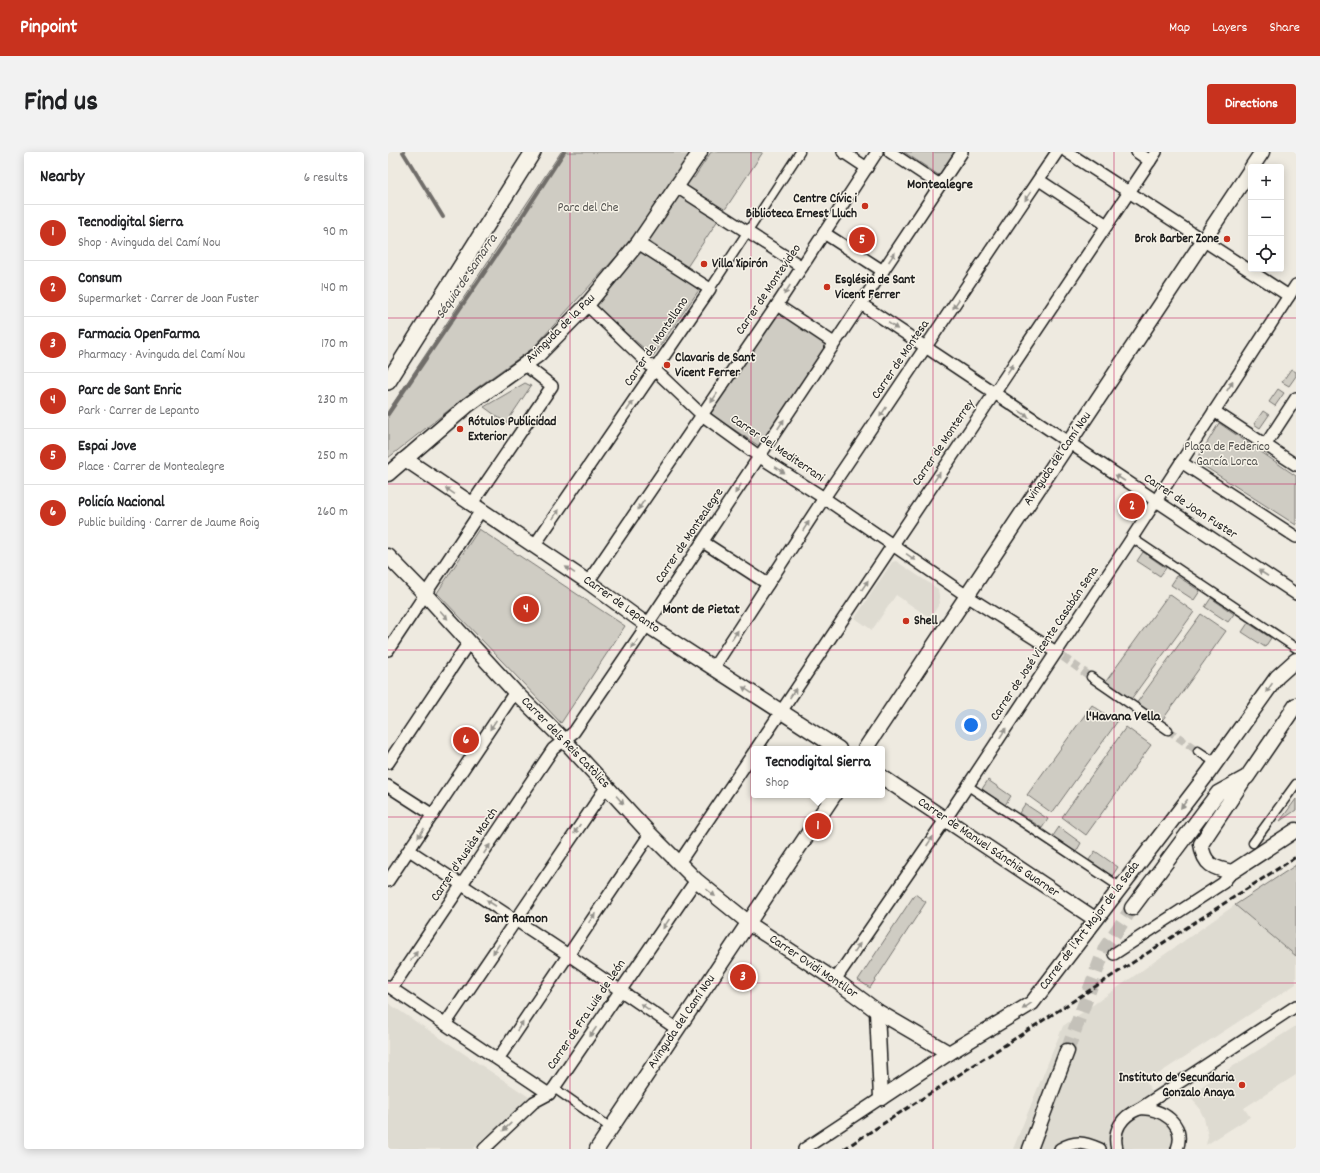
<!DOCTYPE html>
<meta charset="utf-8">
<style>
:root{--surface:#fff;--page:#f2f2f2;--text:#202124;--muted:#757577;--line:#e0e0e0;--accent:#c8321e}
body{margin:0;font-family:Dekko,sans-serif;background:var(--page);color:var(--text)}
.controls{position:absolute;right:12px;top:12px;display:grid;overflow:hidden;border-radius:4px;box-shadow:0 2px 10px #0003}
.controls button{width:36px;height:36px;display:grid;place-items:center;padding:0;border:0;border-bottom:1px solid var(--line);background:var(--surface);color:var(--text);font:20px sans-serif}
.you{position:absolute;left:583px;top:573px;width:14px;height:14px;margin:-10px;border:3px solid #fff;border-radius:50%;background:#1a73e8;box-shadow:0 0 0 6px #1a73e833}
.badge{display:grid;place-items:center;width:26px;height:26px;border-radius:50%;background:var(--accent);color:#fff;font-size:13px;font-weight:700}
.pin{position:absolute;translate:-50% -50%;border:2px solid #fff;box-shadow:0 1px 4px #0006}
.popup{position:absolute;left:363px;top:594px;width:134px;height:52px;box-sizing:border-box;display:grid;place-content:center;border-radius:4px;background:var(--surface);filter:drop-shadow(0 1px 3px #0005);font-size:13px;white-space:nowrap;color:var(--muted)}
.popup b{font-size:15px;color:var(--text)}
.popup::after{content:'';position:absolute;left:50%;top:100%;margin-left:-8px;border:8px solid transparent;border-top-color:var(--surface)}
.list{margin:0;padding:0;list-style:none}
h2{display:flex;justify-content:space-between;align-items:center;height:52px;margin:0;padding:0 16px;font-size:17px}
h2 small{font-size:13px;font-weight:400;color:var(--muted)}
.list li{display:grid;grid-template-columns:26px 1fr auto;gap:12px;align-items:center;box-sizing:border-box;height:56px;padding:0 16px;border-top:1px solid var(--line)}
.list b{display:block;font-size:15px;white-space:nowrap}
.list p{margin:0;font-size:13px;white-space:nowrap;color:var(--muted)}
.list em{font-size:13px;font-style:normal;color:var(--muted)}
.icon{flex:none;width:22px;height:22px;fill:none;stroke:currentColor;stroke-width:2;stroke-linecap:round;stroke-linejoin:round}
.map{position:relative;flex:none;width:908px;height:997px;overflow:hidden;border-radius:4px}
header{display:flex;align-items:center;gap:24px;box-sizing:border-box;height:56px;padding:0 20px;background:var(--accent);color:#fff}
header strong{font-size:19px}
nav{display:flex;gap:22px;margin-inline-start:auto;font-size:14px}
.intro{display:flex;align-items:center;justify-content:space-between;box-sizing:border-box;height:96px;padding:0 24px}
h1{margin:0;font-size:28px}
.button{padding:10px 18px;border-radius:4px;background:var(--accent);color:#fff;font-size:14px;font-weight:700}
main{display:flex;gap:24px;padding:0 24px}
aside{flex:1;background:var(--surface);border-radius:4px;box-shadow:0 2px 10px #0003}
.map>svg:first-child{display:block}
.built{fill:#dedbd1}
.green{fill:#cfccc3;stroke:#767470}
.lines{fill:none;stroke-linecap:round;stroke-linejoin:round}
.stream{stroke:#6f6d69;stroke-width:4}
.pedestrian-tunnel{stroke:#c4c1b9;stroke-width:8;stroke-dasharray:8 4;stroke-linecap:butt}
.tertiary-tunnel{stroke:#c4c1b9;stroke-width:14;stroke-dasharray:14 7;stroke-linecap:butt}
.pedestrian-casing{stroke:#1c1c1c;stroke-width:11}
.minor-casing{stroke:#1c1c1c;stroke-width:14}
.tertiary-casing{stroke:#1c1c1c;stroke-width:17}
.secondary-casing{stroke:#1c1c1c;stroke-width:18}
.pedestrian{stroke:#f7f3e8;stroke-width:8}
.minor{stroke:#f7f3e8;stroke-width:11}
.tertiary{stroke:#f7f3e8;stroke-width:14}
.secondary{stroke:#f7f3e8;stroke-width:15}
.rail{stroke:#1c1c1c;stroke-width:3;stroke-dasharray:6 3;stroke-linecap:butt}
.oneway{fill:#94928c}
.grid{fill:none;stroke:#c2185b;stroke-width:1;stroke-opacity:0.55}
.poi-dot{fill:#c8321e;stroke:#f7f3e8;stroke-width:1.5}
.labels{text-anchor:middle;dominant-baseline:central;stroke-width:3;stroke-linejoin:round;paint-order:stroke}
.poi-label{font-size:13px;font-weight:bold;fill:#1c1c1c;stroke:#f7f3e8;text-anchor:start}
.park-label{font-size:13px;fill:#52514e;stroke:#f7f3e8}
.street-label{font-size:13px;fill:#1c1c1c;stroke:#f7f3e8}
.neighbourhood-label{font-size:14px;font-weight:bold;fill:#1c1c1c;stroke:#f7f3e8}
.water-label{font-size:14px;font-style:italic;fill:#535250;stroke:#f7f3e8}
</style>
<header>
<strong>Pinpoint</strong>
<nav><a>Map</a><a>Layers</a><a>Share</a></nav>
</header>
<div class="intro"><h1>Find us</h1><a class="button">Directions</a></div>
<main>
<aside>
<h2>Nearby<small>6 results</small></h2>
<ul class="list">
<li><span class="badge">1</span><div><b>Tecnodigital Sierra</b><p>Shop · Avinguda del Camí Nou</p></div><em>90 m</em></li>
<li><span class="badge">2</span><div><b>Consum</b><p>Supermarket · Carrer de Joan Fuster</p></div><em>140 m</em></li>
<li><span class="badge">3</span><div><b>Farmacia OpenFarma</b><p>Pharmacy · Avinguda del Camí Nou</p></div><em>170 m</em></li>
<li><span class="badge">4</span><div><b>Parc de Sant Enric</b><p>Park · Carrer de Lepanto</p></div><em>230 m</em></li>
<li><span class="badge">5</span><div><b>Espai Jove</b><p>Place · Carrer de Montealegre</p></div><em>250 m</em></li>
<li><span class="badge">6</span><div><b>Policía Nacional</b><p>Public building · Carrer de Jaume Roig</p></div><em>260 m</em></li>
</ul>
</aside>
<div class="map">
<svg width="908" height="997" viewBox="0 0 908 997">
<rect width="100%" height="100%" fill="#eeeae0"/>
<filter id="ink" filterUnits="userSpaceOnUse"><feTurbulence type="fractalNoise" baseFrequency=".025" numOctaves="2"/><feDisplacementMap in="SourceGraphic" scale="8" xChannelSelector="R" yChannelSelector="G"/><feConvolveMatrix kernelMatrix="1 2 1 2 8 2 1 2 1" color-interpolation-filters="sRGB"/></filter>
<g filter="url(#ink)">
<g class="built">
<polygon points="508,409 550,437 552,451 542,466 508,443 484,478 467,466 504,410"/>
<polygon points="847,753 908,804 908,832 758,930 774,955 797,973 794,996 796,997 625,997 675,874"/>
<polygon points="0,851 141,945 85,997 0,997"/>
<polygon points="908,874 908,923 856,956 862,965 818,993 820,984 816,966 810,954 800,943"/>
</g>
<g class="green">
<polygon points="173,0 303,0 249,82 145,196 90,235 0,306 0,259"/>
<polygon points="323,0 375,0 336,59 296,33 302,24 306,26"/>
<polygon points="516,0 567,0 552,24"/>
<polygon points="292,39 332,65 299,115 259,88"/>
<polygon points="251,92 311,138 265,204 204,152"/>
<polygon points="391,158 440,191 371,294 321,261"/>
<polygon points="903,217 908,220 908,224 901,234 894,230"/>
<polygon points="137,231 143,234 118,271 96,255"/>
<polygon points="890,237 896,241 887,254 881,250"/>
<polygon points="875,259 881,263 872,276 866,272"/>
<polygon points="831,271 908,324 908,373 808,309"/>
<polygon points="91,377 237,474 173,571 49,441"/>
<polygon points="755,400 778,416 772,424 749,409"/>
<polygon points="789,424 812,439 806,448 783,433"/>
<polygon points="781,442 806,460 741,550 716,532"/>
<polygon points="823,446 846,462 840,470 817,455"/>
<polygon points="813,462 838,479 773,570 748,552"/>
<polygon points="860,471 883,486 877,495 854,480"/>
<polygon points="704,553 729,570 664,661 639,643"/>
<polygon points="738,575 763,593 698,683 674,665"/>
<polygon points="600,628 623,644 617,653 594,637"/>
<polygon points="908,647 908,658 892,669"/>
<polygon points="637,652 660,667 654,676 631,661"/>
<polygon points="671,675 693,691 688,700 665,684"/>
<polygon points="707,699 730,715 724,724 701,708"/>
<polygon points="908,713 908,804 847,753"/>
<polygon points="527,742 538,750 482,836 470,828"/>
</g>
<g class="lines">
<g class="stream">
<polyline points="15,0 55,65"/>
<polyline points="0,262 126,77 176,0"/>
</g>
<g class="pedestrian-tunnel">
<polyline points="675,505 703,525"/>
<polyline points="780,578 810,599"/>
</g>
<polyline class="tertiary-tunnel" points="679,899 717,796 744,756"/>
<defs>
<g id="pedestrian">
<polyline points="322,137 412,0"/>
<polyline points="744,386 908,496"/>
<polyline points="703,525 780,578"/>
<polyline points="810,599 828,611"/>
<polyline points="580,634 732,735"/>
<polyline points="865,691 908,632"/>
<polyline points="166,936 223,976"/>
</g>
<g id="minor">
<polyline points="455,0 479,16"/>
<polyline points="502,0 552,33"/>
<polyline points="679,0 901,144"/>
<polyline points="749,0 762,9"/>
<polyline points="651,28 719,73"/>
<polyline points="289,35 414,115"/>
<polyline points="436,81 495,119"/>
<polyline points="473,152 908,442"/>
<polyline points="199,153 314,263 372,305 436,346 579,444 668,500"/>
<polyline points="389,153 446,191"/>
<polyline points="826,259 908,313"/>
<polyline points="878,292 908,246"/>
<polyline points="793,310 908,385"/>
<polyline points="83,353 164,234 137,213"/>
<polyline points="315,390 380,432"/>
<polyline points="146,394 322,137 250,91"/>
<polyline points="200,430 389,153 489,0"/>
<polyline points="0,498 92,360"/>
<polyline points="326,515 436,346 669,0"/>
<polyline points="368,597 768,0"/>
<polyline points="0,611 81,490"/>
<polyline points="0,634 45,663"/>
<polyline points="21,698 179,802 289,877"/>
<polyline points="291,711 366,600"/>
<polyline points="0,729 127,540"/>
<polyline points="726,802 835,731 844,720"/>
<polyline points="447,828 557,668 740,392 908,133"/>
<polyline points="0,834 161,942"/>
<polyline points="4,836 165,597 186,580 259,473 574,0"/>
<polyline points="58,871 219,634"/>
<polyline points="110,907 262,682"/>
<path d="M751,957C773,955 799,972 789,997"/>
<polyline points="96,997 146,950 161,942 166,936 308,728"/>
<polyline points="416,997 493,946"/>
<path d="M672,997C687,988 696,990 712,997"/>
<path d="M729,997C724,978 734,964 751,957L908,854"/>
</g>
<g id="tertiary">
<polyline points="864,15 874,0"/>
<polyline points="17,307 200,430 259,473 451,597"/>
<polyline points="0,322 80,253 150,203 199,153 250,91 312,0"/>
<polyline points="0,404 37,442 127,540 176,588 262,682 308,728 366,775 447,828 489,859 561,901"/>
<polyline points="477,597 863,17"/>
<polyline points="494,625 707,767"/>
<path d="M855,629L813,692C816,713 825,716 844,720L908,678"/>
<polyline points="744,756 830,641 859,625 908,553"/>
<polyline points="489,859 493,946"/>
<polyline points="493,946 561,901 644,851 821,620 889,525 908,508"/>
<polyline points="209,997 446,643"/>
<polyline points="642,997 679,899"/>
</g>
<polyline id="secondary" points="0,230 145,0"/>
</defs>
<use href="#pedestrian" class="pedestrian-casing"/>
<use href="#minor" class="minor-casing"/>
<use href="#tertiary" class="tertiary-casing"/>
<use href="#secondary" class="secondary-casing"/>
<use href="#pedestrian" class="pedestrian"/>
<use href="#minor" class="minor"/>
<use href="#tertiary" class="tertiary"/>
<use href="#secondary" class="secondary"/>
<polyline class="rail" points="456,997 908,705"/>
</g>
<defs><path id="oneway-solid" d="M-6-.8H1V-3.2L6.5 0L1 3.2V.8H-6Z"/></defs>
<g class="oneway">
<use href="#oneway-solid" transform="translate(640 44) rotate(124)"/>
<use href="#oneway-solid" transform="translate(504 105) rotate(-56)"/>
<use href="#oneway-solid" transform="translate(399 138) rotate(123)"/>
<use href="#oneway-solid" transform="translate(568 152) rotate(124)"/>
<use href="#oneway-solid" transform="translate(505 174) rotate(34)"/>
<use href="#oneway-solid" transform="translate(622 217) rotate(-56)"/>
<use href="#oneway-solid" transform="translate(842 234) rotate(-57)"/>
<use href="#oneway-solid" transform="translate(326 246) rotate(124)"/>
<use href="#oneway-solid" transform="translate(242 254) rotate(-56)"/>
<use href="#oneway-solid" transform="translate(495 260) rotate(124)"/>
<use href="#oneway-solid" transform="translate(636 262) rotate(34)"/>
<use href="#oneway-solid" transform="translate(393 272) rotate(-57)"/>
<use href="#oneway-solid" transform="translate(392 318) rotate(33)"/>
<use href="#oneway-solid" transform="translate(549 325) rotate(-56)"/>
<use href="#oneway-solid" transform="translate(732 326) rotate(-147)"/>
<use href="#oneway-solid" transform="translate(350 337) rotate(124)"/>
<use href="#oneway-solid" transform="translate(62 339) rotate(-145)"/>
<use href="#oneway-solid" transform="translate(253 353) rotate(124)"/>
<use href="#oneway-solid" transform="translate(168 362) rotate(-56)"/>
<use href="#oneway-solid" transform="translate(418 374) rotate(-57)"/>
<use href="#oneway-solid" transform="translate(523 405) rotate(34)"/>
<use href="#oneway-solid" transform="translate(182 418) rotate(-146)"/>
<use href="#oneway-solid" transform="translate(875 421) rotate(-147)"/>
<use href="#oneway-solid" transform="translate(477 433) rotate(-56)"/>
<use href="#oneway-solid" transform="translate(56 463) rotate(48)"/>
<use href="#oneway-solid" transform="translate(347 483) rotate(-57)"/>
<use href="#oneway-solid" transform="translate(247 492) rotate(125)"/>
<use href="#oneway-solid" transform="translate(881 536) rotate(125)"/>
<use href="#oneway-solid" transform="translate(359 538) rotate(-146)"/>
<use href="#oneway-solid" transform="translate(405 541) rotate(-56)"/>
<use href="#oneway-solid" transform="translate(105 573) rotate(124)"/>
<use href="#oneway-solid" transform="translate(615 581) rotate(-57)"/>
<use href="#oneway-solid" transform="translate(232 648) rotate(48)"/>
<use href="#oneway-solid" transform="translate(796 652) rotate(128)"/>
<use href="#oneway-solid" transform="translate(189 677) rotate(124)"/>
<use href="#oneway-solid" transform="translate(33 681) rotate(124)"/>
<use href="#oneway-solid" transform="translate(542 689) rotate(-56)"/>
<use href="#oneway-solid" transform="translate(99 697) rotate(-56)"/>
<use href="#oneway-solid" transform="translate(323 741) rotate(39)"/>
<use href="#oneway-solid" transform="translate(103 751) rotate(-147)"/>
<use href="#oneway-solid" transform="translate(204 766) rotate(-55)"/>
<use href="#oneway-solid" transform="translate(278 772) rotate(124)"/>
<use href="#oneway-solid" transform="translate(469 796) rotate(-56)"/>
<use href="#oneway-solid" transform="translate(108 797) rotate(124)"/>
<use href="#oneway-solid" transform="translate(26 804) rotate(-55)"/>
<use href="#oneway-solid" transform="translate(639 854) rotate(146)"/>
<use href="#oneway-solid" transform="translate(257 855) rotate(-145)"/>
<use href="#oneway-solid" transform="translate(132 874) rotate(-57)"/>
<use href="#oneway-solid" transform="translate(205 880) rotate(125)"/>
<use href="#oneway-solid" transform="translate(119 975) rotate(136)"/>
</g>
</g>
<path class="grid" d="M182,0V997M363,0V997M545,0V997M726,0V997M0,166H908M0,332H908M0,498H908M0,665H908M0,831H908"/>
<g class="poi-dot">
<circle cx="477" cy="54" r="4"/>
<circle cx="839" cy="87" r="4"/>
<circle cx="316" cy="112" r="4"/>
<circle cx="439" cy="135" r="4"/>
<circle cx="279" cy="213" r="4"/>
<circle cx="72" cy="277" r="4"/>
<circle cx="518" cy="469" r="4"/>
<circle cx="854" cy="933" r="4"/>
</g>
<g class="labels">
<g class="poi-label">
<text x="469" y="47" text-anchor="end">Centre Cívic i<tspan x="469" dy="15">Biblioteca Ernest Lluch</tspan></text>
<text x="831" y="87" text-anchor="end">Brok Barber Zone</text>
<text x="324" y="112">Villa Xipirón</text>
<text x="447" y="128">Església de Sant<tspan x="447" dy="15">Vicent Ferrer</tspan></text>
<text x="287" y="206">Clavaris de Sant<tspan x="287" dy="15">Vicent Ferrer</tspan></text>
<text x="80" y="270">Rótulos Publicidad<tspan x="80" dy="15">Exterior</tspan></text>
<text x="526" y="469">Shell</text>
<text x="846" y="926" text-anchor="end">Instituto de Secundaria<tspan x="846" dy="15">Gonzalo Anaya</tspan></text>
</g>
<g class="park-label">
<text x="200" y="56">Parc del Che</text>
<text x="839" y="295">Plaça de Federico<tspan x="839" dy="15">García Lorca</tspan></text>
</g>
<g class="street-label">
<text transform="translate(381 138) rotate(-56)">Carrer de Montevideo</text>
<text transform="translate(173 177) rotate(-45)">Avinguda de la Pau</text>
<text transform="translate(269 190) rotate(-56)">Carrer de Montellano</text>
<text transform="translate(513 208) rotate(-56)">Carrer de Montesa</text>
<text transform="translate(556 291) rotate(-56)">Carrer de Monterrey</text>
<text transform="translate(389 297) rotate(34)">Carrer del Mediterrani</text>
<text transform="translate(670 307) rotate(-56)">Avinguda del Camí Nou</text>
<text transform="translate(802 355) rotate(33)">Carrer de Joan Fuster</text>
<text transform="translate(302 384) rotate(-56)">Carrer de Montealegre</text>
<text transform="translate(233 453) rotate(35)">Carrer de Lepanto</text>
<text transform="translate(657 492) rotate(-56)">Carrer de José Vicente Casabán Sena</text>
<text transform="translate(177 591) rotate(46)">Carrer dels Reis Catòlics</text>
<text transform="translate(600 696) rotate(34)">Carrer de Manuel Sánchis Guarner</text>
<text transform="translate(77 703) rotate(-56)">Carrer d'Ausiàs March</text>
<text transform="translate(702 774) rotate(-53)">Carrer de l'Art Major de la Seda</text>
<text transform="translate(425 815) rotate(34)">Carrer Ovidi Montllor</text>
<text transform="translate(199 863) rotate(-56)">Carrer de Fra Luis de León</text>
<text transform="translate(294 870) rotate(-56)">Avinguda del Camí Nou</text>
</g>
<g class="neighbourhood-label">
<text x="552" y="33">Montealegre</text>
<text x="313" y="458">Mont de Pietat</text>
<text x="735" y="565">l'Havana Vella</text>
<text x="128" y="767">Sant Ramon</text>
</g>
<g class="water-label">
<text transform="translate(79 125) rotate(-56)">Séquia de Samarra</text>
</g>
</g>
</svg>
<div class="controls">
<button>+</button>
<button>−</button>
<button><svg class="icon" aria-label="locate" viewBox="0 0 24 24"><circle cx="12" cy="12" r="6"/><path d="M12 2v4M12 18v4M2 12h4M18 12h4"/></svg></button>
</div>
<div class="you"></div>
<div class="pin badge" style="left:430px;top:674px">1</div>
<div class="popup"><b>Tecnodigital Sierra</b>Shop</div>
<div class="pin badge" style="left:744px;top:354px">2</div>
<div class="pin badge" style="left:355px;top:825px">3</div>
<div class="pin badge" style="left:138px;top:457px">4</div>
<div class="pin badge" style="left:474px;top:88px">5</div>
<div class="pin badge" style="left:78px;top:588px">6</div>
</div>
</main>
